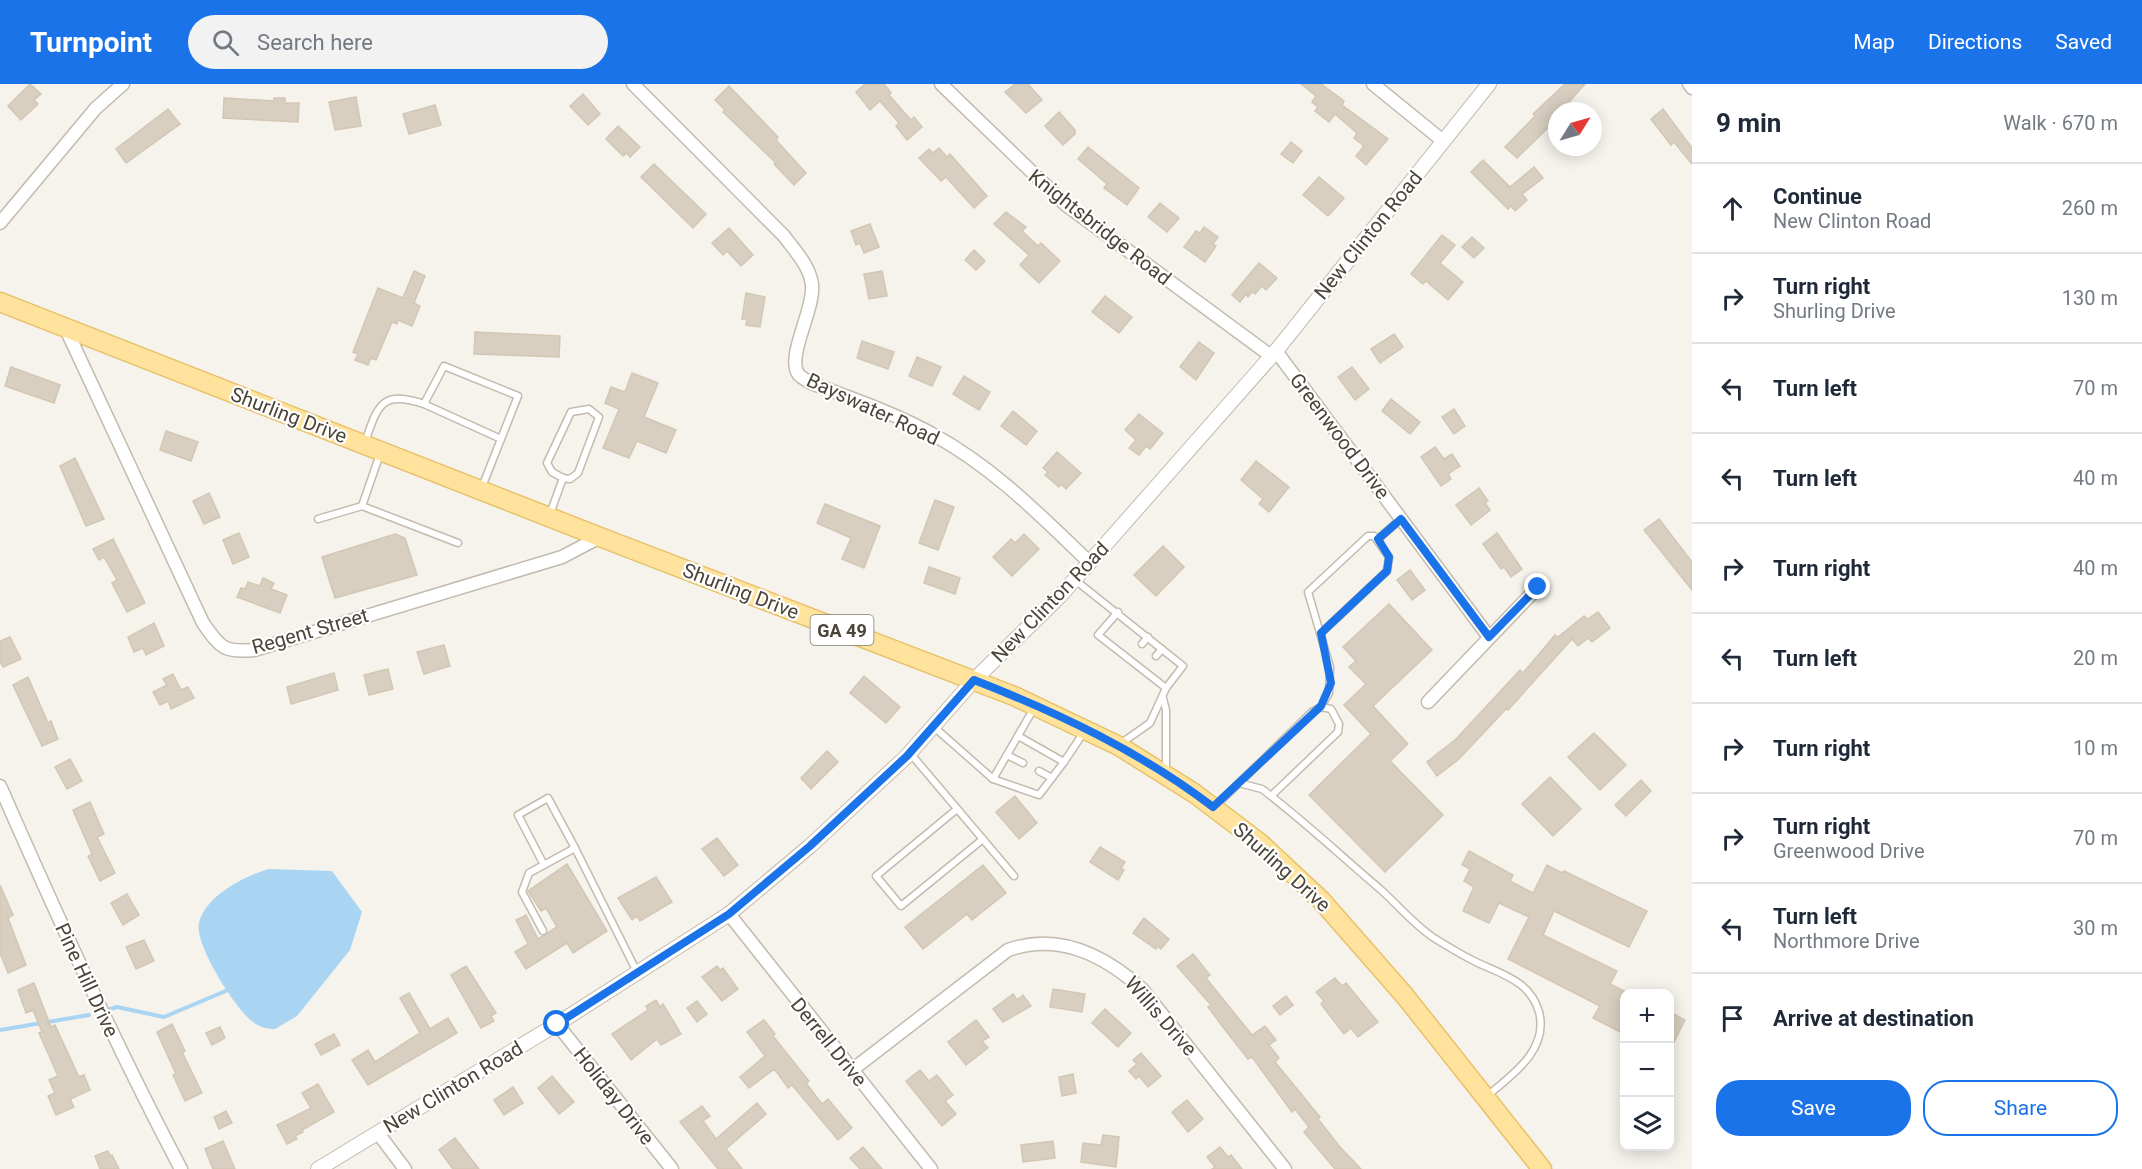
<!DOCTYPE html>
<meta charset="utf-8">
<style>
:root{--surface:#fff;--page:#f2f2f3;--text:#1f2937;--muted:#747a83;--line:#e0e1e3;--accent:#1a73e8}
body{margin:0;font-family:Roboto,sans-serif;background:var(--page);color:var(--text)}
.controls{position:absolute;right:18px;bottom:18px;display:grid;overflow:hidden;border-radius:12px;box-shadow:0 3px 15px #0003}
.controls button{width:54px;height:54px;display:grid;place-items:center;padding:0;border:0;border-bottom:2px solid var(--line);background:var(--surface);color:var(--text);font:30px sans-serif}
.compass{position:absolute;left:1548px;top:18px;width:54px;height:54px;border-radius:50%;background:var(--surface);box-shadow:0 3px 15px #0003;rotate:53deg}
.stop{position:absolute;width:18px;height:18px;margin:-14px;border:4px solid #1a73e8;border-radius:50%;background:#fff}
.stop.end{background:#1a73e8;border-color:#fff;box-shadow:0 2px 6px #0008}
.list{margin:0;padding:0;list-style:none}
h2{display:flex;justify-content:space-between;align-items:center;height:78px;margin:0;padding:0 24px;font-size:26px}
h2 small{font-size:20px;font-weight:400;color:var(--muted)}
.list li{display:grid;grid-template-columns:39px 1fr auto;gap:18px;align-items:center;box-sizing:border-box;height:90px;padding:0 24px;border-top:2px solid var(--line)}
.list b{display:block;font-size:22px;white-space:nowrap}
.list p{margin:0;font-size:20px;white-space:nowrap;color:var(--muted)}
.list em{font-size:20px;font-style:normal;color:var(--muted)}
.actions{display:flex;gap:12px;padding:18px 24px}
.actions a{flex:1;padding:14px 0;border:2px solid var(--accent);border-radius:24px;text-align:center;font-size:21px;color:var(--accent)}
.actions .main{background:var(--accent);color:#fff}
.icon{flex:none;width:33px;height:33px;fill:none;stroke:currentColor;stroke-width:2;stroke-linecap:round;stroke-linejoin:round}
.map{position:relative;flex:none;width:1692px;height:1085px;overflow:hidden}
header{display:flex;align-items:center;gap:36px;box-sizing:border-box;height:84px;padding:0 30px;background:var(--accent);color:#fff}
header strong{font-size:28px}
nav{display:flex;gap:33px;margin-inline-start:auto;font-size:21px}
.search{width:420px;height:54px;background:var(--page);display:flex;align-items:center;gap:15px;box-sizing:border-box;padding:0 21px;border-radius:33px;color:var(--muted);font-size:22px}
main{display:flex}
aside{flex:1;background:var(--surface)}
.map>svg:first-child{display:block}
.water{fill:#a9d4f2}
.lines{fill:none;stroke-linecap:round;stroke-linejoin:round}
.stream{stroke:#a9d4f2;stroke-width:4}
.building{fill:#d8cfc1;stroke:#d3c7b4;stroke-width:1.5}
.service-casing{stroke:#c2bbae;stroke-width:9}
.minor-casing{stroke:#c2bbae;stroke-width:15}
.tertiary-casing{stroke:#c2bbae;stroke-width:16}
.primary-casing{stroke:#e6c16a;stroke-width:21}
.service{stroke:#fff;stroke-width:6}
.minor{stroke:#fff;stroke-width:12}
.tertiary{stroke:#fff;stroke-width:14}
.primary{stroke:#ffe39c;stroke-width:18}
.route{stroke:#1a73e8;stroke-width:8}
.labels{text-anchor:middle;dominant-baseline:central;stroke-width:4.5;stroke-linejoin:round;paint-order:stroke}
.shield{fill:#fff;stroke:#817c74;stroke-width:1.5}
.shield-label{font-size:18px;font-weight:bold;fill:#4b4439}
.street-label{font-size:20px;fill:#4b4439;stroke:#fff}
</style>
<header>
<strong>Turnpoint</strong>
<div class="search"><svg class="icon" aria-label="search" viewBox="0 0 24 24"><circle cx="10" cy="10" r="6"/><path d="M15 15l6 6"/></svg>Search here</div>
<nav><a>Map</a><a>Directions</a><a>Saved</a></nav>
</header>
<main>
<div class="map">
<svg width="1692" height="1085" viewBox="0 0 1692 1085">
<rect width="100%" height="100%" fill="#f6f3ec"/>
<path class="water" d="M269,785L332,787L362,828L350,866L297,932L275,945C267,945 259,943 253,938C236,926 194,860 199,839C205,812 244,792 269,785Z"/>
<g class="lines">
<g class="stream">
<polyline points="110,925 117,923 164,933 228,906"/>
<polyline points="0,946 89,931"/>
</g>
</g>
<g class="building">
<polygon points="30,0 41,10 34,16 38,20 21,36 8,22"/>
<polygon points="865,0 884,0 891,9 889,11 911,36 914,33 922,43 907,56 896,42 899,39 880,17 870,26 856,8"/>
<polygon points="1015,0 1028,0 1042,16 1026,29 1005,8"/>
<polygon points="1301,0 1321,0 1344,17 1342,21 1388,55 1366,81 1356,72 1364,62 1354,54 1357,49 1335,30 1329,38 1315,27 1318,23 1312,18 1316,12"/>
<polygon points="1565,0 1585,0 1569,18 1572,21 1565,27 1557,27 1557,35 1517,74 1505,63 1535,32 1533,30"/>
<polygon points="729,2 778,53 776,56 806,89 794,101 774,80 776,79 723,28 725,26 715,16"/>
<polygon points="583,10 600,30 588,41 570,22"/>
<polygon points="356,13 361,42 335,46 329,18"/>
<polygon points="224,14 274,17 274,14 285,14 285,19 299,19 298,38 223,34"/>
<polygon points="435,21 441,41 409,50 403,30"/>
<polygon points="168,25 180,40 126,79 116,65"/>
<polygon points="1663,25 1692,64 1692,80 1674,58 1671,61 1651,35"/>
<polygon points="1059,28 1075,46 1075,50 1063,61 1045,42"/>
<polygon points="618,42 640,63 630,73 627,69 623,72 606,55"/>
<polygon points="1291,58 1302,67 1293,79 1281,70"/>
<polygon points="1088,63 1139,104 1127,121 1104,104 1107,100 1078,75"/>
<polygon points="939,64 947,73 950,70 987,112 974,124 946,93 941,97 919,74 929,65 933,69"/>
<polygon points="1483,76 1510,103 1534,83 1543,94 1522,110 1527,116 1515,127 1511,122 1508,125 1471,88"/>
<polygon points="654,80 706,130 693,144 641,93"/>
<polygon points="1319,93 1344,114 1328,132 1303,111"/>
<polygon points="1160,119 1179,134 1167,148 1148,133"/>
<polygon points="1006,128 1026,143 1022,147 1038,162 1041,159 1060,177 1039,199 1020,181 1029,171 994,140"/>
<polygon points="870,140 879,163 864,169 860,159 856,161 851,147"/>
<polygon points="1204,143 1218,153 1213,160 1216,162 1205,178 1184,163 1196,147 1200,149"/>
<polygon points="729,144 753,171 741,182 727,167 723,171 712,159"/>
<polygon points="1442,151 1455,161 1440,179 1463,198 1448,216 1426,197 1423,200 1411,190"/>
<polygon points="1472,153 1484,164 1474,174 1462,163"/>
<polygon points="974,166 985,177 976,186 965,176"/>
<polygon points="1259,179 1277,194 1266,206 1262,202 1255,210 1252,208 1248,213 1246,210 1240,218 1232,211"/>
<polygon points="414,187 425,192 414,219 420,222 412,242 398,236 397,240 392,238 376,276 371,274 368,281 355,276 358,270 353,268 378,204 403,214"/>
<polygon points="882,187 887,212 869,215 864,190"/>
<polygon points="746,209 765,213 760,243 746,241 747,235 742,235"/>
<polygon points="1105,212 1132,233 1119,249 1092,228"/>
<polygon points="475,248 560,252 559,273 474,270"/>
<polygon points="1394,250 1403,263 1380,279 1371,265"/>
<polygon points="862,257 894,268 888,285 857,274"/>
<polygon points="1199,258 1214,269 1196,296 1180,283"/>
<polygon points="917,273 941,283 932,302 909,292"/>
<polygon points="11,283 60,301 54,319 5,302"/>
<polygon points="1352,283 1369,305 1355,316 1338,293"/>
<polygon points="632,289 658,299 644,333 676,346 666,369 637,357 629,374 603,364 619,325 605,319 611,303 625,308"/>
<polygon points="964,292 990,308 979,326 953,310"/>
<polygon points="1391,315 1420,338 1410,350 1382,327"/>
<polygon points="1454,325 1465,342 1454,350 1442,333"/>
<polygon points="1013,327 1037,347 1026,361 1001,342"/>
<polygon points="1139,330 1163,349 1150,365 1146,362 1139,371 1129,364 1136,356 1125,346"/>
<polygon points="166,347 198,358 191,377 160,366"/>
<polygon points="1435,363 1444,375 1452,370 1460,382 1448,390 1451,395 1441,402 1421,373"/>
<polygon points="1057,368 1081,389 1066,405 1061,400 1059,403 1045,391 1048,388 1043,384"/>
<polygon points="75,374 104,435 86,442 60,382"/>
<polygon points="1256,377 1289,403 1269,428 1259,420 1263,415 1241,396"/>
<polygon points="1479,404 1488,417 1485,419 1490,426 1471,441 1456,421"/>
<polygon points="209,409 220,433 204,440 193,417"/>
<polygon points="935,416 954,423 938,466 919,459"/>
<polygon points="825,420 880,442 864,484 842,475 851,454 817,439"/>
<polygon points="1659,435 1692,478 1692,506 1644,446"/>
<polygon points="239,449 249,473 233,480 223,456"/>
<polygon points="1497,449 1522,485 1511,493 1504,483 1501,485 1483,460"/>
<polygon points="395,450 405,454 417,491 335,514 322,473"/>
<polygon points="1024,450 1039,465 1012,492 993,473 1011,455 1015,459"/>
<polygon points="113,455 145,519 127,528 112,499 117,496 104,473 99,476 93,465"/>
<polygon points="1163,462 1184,483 1156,512 1134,491"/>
<polygon points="929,483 960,494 955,510 924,499"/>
<polygon points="1410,486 1425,506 1412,516 1397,496"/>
<polygon points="263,494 274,499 271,505 287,511 280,529 237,513 241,504 245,505 248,498 260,502"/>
<polygon points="1389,520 1432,566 1373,622 1408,660 1390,677 1443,731 1385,788 1309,711 1371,650 1344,621 1366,600 1349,583 1356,577 1343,563"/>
<polygon points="1598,528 1610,544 1592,558 1588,554 1578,562 1572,555 1508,626 1506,625 1459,675 1437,692 1427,678 1456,655 1520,586 1523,589 1555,551 1558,553 1584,532 1588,535"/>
<polygon points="154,539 164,562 146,571 143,564 134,568 128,553"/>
<polygon points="10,553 21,575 3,583 0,577 0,557"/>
<polygon points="444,561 450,582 424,590 417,568"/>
<polygon points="388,585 393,605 369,611 364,591"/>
<polygon points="334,589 338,606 291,620 287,603"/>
<polygon points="173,590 181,606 188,603 194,614 171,625 168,617 160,621 153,608 167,601 163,595"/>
<polygon points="864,592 900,623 886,639 850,609"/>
<polygon points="28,593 48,639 51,637 58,655 42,662 13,601"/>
<polygon points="1594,649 1626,681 1600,706 1568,673"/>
<polygon points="827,667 838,678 811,705 801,694"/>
<polygon points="70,675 82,697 67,705 55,683"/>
<polygon points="1550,693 1581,725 1553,752 1522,720"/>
<polygon points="1641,696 1651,707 1626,732 1615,721"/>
<polygon points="1015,712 1037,739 1019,755 996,728"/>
<polygon points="90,718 104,750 97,753 115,789 100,797 88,772 92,770 73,726"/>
<polygon points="717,754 738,781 724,792 702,765"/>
<polygon points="1100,763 1125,778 1121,784 1124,786 1118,796 1090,778"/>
<polygon points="1469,767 1513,791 1510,797 1533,809 1547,781 1562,789 1564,787 1647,827 1629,863 1554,827 1543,851 1617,887 1610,900 1624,907 1624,950 1593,934 1600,922 1508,875 1529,833 1499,819 1489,839 1463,827 1474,803 1464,797 1470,785 1462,781"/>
<polygon points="567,780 607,847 573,869 567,859 526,885 515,868 528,860 516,836 526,831 538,855 557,843 546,824 541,827 528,807"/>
<polygon points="983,781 1006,809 972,836 967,830 923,865 905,843"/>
<polygon points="656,793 672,818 640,837 637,832 632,836 618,814"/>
<polygon points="0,801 13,831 8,834 26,881 8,889 0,869"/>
<polygon points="127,810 139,831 123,841 111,819"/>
<polygon points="1144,834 1169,855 1161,865 1157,862 1156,865 1133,849"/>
<polygon points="144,856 154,877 136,885 126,863"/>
<polygon points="1193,870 1210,891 1206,894 1252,951 1265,942 1276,956 1269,961 1279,974 1275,978 1320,1033 1318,1035 1340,1063 1361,1085 1335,1085 1304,1048 1309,1043 1295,1025 1292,1028 1252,973 1248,975 1226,947 1208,923 1211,921 1177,882"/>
<polygon points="466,882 496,929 491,932 494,937 481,944 451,891"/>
<polygon points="717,882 720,886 723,884 738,905 722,917 702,893"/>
<polygon points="1335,894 1342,902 1346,899 1378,938 1358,953 1351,944 1344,950 1321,920 1324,917 1316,908"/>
<polygon points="34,899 51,943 55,941 79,993 84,991 90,1006 70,1015 74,1023 56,1031 48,1012 55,1009 49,996 58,992 39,949 42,948 33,926 26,929 18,906"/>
<polygon points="1053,905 1085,910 1082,928 1050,923"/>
<polygon points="409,909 430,945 448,934 457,949 368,1001 352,976 368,966 375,978 420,949 400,914"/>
<polygon points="1013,910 1017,916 1023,911 1031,922 1003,938 993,925"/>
<polygon points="1286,912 1293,921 1280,931 1273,922"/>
<polygon points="656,916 660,923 663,920 681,950 661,961 657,955 631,976 612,950 648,926 646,922"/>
<polygon points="697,917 707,930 697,938 687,924"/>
<polygon points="1105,925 1131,949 1118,963 1092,939"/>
<polygon points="1670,928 1685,936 1670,966"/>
<polygon points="764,936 775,950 773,952 809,997 806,999 822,1020 828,1015 852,1044 838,1056 792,1001 788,1004 776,987 773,986 749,1004 740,993 765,972 747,948"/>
<polygon points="976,936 989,953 982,957 988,964 966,981 948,958"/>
<polygon points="172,940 185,967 182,968 202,1009 185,1017 173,991 176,990 157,948"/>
<polygon points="220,943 225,954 212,961 206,949"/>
<polygon points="334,950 340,961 321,971 315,960"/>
<polygon points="1141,969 1161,992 1148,1003 1139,992 1136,995 1129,987 1137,980 1133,976"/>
<polygon points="920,986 929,997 937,991 953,1011 945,1017 956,1030 942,1042 906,997"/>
<polygon points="1073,990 1076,1009 1062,1012 1059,993"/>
<polygon points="552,992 574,1018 559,1030 538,1004"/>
<polygon points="318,1000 334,1028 302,1046 303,1048 295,1052 297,1055 287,1060 277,1041 311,1024 302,1009"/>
<polygon points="513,1003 523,1019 504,1031 494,1016"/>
<polygon points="1187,1016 1203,1035 1188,1048 1172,1028"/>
<polygon points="757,1019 766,1030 726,1065 742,1085 718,1085 680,1038 702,1022 710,1032 703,1037 716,1055"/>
<polygon points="226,1027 232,1039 219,1045 214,1033"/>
<polygon points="1103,1051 1119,1053 1116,1083 1081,1078 1083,1059 1101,1061"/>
<polygon points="455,1054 479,1085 453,1085 439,1066"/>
<polygon points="223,1057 235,1085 213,1085 205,1065"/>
<polygon points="1053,1057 1055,1074 1023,1078 1021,1061"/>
<polygon points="863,1063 882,1085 860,1085 850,1074"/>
<polygon points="1220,1063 1228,1073 1231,1071 1242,1085 1212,1085 1215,1083 1207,1073"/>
<polygon points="108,1067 110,1072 112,1071 119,1085 100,1085 95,1072"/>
</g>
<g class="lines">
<defs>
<g id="service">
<polyline points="424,320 501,355"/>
<path d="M365,358C378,321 381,306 424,320L444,282L518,312L482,403"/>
<polyline points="380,370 362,422 458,459"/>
<polyline points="550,430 563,394 570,395 578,389 599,333 589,325 571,328 547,379 552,388 563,394"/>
<polyline points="318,435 362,422"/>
<polyline points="1378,455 1401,435"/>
<polyline points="1075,496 1183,582 1166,604 1150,639 1120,660"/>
<polyline points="1118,528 1098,551 1166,604"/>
<polyline points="1142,560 1148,553"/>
<polyline points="1156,572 1162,565"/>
<polyline points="1163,614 1166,626 1166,688"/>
<polyline points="1321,623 1329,609 1330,583 1308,508 1368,452 1374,452 1389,473 1387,487 1321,549"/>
<polyline points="934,643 993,695 1034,624"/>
<polyline points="1018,652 1064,678 1084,648"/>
<polyline points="910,669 1014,792"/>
<polyline points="1007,671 1023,679"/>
<polyline points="1039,687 1052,694"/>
<polyline points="993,695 1039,711 1064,678"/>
<polyline points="1239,699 1312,628 1321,623 1331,625 1339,640 1338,648 1271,712"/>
<path d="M1216,721L1239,699L1262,705C1303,736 1341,772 1380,805C1398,821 1414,841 1434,854C1447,862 1460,870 1474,877C1500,890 1530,896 1539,928C1549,966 1512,991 1487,1012"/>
<polyline points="957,725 876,792 901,822 983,755"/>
<polyline points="575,764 637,888"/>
<polyline points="543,847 522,808 529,789 575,764 548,714 518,731 544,781"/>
</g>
<g id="minor">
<path d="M633,0L784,152C795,167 810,182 812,201C815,225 785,274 799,291C802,294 808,297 811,299C852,315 895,329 934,351C994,384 1040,431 1089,478"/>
<polyline points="941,0 1066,121 1271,272"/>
<polyline points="1373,0 1443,57"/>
<polyline points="1689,0 1692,4"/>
<polyline points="0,139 96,24 123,0"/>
<path d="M65,243L203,539C220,563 223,569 254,566L562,473L600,453"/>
<polyline points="1276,267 1489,553"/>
<polyline points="1428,618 1538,503"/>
<path d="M0,702C57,832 115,960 181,1085"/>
<polyline points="729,830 931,1085"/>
<polyline points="557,940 672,1085"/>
<path d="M852,986L1008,866C1059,848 1104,871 1142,905L1285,1085"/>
<polyline points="378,1049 405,1085"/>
</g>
<polyline id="tertiary" points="318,1085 557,940 729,830 810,762 907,672 974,596 1060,512 1276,267 1489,0"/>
<polyline id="primary" points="0,218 600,453 1014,612 1119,662 1194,709 1260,759 1321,816 1405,912 1542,1085"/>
</defs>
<use href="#service" class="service-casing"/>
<use href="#minor" class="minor-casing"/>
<use href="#tertiary" class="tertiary-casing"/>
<use href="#primary" class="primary-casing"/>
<use href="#service" class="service"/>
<use href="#minor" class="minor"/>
<use href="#tertiary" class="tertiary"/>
<use href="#primary" class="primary"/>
</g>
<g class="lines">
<path class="route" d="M557,940L729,830L810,762L907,672L974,596C1059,629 1141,668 1213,723L1321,622L1331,599L1321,549L1387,487L1389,473L1378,455L1401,435L1489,553L1538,503"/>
</g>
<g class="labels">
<rect class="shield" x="810.5" y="531" width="63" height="30" rx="4.5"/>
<g class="shield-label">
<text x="842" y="546">GA 49</text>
</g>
<g class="street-label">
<text transform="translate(1100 143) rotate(38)">Knightsbridge Road</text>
<text transform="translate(1368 151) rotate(-51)">New Clinton Road</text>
<text transform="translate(873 325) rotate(25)">Bayswater Road</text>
<text transform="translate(289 331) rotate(21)">Shurling Drive</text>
<text transform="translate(1340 352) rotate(53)">Greenwood Drive</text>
<text transform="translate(741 507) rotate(21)">Shurling Drive</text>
<text transform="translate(1050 518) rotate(-46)">New Clinton Road</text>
<text transform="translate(310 547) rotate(-16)">Regent Street</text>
<text transform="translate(1282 783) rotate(42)">Shurling Drive</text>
<text transform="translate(87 896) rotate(65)">Pine Hill Drive</text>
<text transform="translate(1161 932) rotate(49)">Willis Drive</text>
<text transform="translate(829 958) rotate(51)">Derrell Drive</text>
<text transform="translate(453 1003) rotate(-31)">New Clinton Road</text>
<text transform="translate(614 1012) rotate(52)">Holiday Drive</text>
</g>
</g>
</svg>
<div class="controls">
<button>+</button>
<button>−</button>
<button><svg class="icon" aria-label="layers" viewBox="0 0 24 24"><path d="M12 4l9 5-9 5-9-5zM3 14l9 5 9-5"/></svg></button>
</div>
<svg class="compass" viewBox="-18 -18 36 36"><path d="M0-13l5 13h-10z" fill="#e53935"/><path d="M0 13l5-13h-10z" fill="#747a83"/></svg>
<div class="stop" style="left:557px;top:940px"></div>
<div class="stop end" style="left:1538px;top:503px"></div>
</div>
<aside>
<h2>9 min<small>Walk · 670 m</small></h2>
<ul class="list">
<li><svg class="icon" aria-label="ahead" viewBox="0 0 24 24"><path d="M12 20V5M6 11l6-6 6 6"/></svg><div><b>Continue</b><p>New Clinton Road</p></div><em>260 m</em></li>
<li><svg class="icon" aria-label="right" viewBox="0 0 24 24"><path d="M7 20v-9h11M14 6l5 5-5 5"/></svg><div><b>Turn right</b><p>Shurling Drive</p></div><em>130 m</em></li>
<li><svg class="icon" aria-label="left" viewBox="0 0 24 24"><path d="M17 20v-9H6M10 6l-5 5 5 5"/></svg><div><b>Turn left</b></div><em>70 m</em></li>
<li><svg class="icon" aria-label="left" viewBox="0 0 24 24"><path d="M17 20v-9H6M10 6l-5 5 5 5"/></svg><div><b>Turn left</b></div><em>40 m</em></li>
<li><svg class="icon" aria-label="right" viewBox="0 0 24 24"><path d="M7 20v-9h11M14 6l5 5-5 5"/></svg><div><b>Turn right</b></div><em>40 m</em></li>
<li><svg class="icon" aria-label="left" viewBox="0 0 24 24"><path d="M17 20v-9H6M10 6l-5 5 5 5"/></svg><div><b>Turn left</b></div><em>20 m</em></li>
<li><svg class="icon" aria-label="right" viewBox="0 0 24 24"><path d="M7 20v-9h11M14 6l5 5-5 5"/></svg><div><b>Turn right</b></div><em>10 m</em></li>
<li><svg class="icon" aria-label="right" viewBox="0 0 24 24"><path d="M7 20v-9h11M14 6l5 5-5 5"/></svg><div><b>Turn right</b><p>Greenwood Drive</p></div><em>70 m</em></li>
<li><svg class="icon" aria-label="left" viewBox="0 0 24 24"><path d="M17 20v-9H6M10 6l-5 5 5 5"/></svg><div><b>Turn left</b><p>Northmore Drive</p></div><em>30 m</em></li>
<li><svg class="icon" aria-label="arrive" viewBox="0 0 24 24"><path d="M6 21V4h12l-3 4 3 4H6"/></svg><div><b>Arrive at destination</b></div></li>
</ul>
<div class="actions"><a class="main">Save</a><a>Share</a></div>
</aside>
</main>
